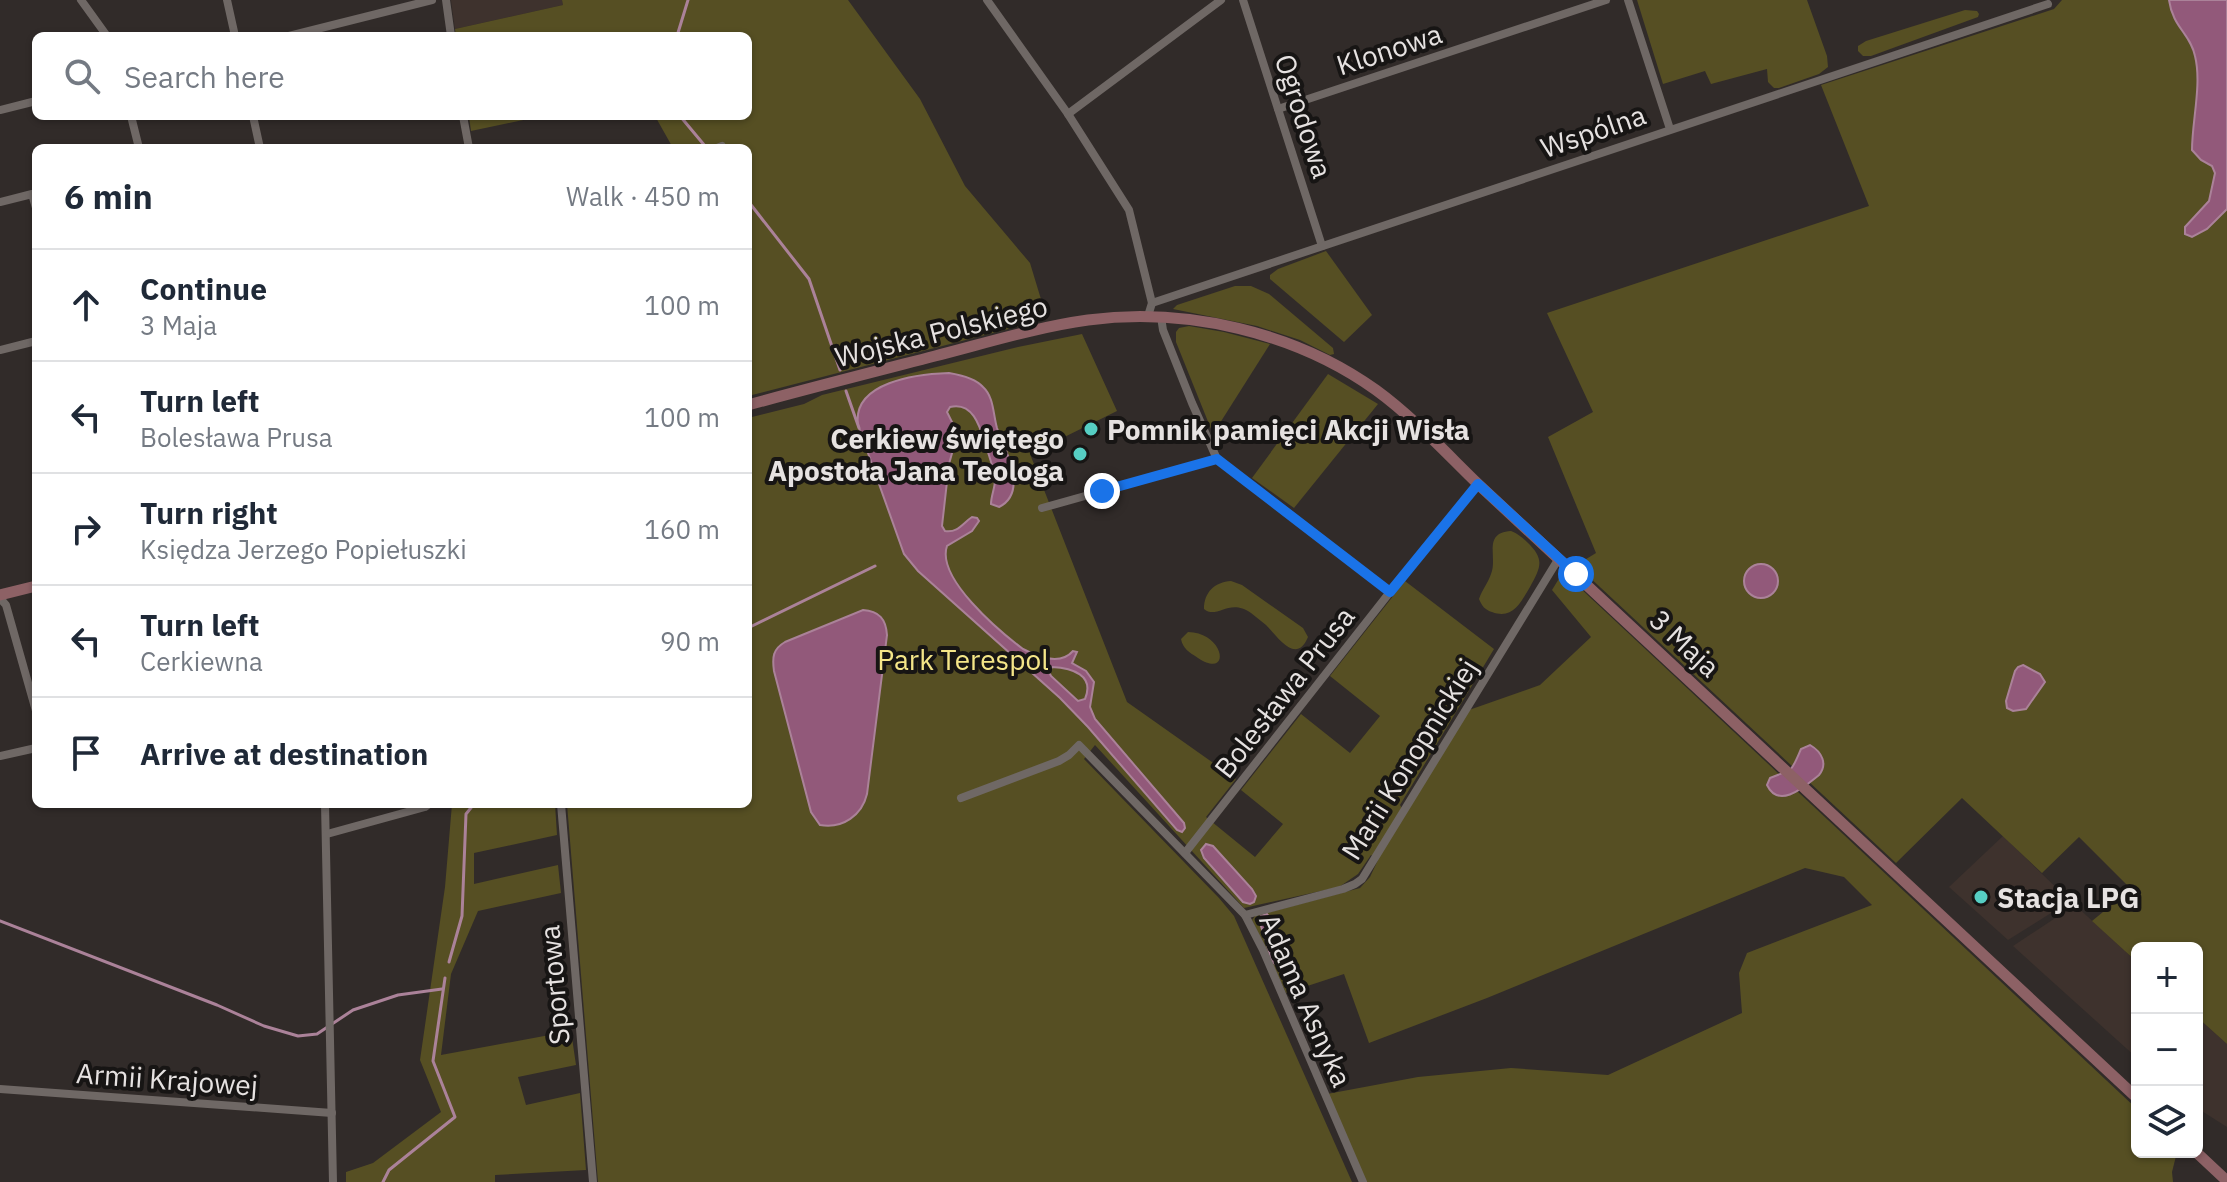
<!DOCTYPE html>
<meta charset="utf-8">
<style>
:root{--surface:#fff;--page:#f2f2f3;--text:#1f2937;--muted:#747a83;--line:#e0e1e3}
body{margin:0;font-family:"IBM Plex Sans",sans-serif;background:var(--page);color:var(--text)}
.controls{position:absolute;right:24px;bottom:24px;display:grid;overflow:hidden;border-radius:12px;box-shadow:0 2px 6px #0004}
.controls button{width:72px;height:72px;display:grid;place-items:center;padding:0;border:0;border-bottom:2px solid var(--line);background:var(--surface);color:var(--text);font:40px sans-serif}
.stop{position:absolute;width:24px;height:24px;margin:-18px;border:6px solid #1a73e8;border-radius:50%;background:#fff}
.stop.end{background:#1a73e8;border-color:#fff;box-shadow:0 2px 8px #0008}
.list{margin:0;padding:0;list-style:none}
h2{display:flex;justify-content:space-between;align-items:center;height:104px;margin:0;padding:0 32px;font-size:34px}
h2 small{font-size:26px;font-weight:400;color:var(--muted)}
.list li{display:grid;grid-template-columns:52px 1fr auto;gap:24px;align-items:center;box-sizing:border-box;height:112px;padding:0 32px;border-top:2px solid var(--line)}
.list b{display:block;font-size:30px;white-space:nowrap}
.list p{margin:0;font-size:26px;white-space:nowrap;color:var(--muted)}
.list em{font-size:26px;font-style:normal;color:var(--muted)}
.icon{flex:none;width:44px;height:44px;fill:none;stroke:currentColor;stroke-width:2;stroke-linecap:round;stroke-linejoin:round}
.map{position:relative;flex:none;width:2227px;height:1182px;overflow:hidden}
.search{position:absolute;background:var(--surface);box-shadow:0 2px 6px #0004;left:32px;top:32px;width:720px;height:88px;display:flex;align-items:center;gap:20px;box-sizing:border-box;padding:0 28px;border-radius:12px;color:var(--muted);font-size:30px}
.panel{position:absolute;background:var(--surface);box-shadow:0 2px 6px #0004;left:32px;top:144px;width:720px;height:664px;border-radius:12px}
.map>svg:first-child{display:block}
.built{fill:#3e322d}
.green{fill:#564f23}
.water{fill:#92597a;stroke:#ab8299;stroke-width:2;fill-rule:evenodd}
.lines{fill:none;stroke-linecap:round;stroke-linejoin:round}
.stream{stroke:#ab8299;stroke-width:3}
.street{stroke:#6f6865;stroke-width:8}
.secondary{stroke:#8d6165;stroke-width:11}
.route{stroke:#1a73e8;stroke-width:10}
.poi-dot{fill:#56cec3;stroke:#171514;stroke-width:3}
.labels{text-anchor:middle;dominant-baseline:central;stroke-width:8;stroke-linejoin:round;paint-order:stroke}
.street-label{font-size:28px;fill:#e6e2e1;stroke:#171514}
.poi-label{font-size:28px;font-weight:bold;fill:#e6e2e1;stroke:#171514;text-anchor:start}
.park-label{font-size:28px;fill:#f5e688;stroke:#171514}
</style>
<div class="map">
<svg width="2227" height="1182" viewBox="0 0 2227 1182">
<rect width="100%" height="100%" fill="#312b29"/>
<g class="built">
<polygon points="451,0 562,0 563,5 455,29"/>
<polygon points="2003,836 2070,901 2008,940 1949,887"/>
<polygon points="2075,905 2137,962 2137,1058 2013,946"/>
<polygon points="2197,1017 2227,1044 2227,1127 2197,1108"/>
</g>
<g class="green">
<polygon points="562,0 848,0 920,99 965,186 1030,263 1047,319 748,396 748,148 673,148 655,116 748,116 748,36 456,36 455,29 563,5"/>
<polygon points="1637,0 1807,0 1827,56 1828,67 1819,74 1779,88 1774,88 1768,82 1767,69 1711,84 1705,71 1663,84"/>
<path d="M2062,0H2169C2173,27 2190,34 2195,56C2202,84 2192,121 2192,150L2201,160L2212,166L2215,173L2209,201L2200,213L2188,223L2184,231L2185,234L2201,233L2227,209V1044L2197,1017V948H2137V962L2092,921L2131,889L2079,837L2042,873L1962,798L1896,863L1586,574L1578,564L1596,553L1548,437L1593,412L1547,313L1869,206L1821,85L2054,9Z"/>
<polygon points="1965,10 1977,11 1979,14 1978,17 1871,56 1863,56 1858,51 1858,46 1866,41"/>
<polygon points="469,116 542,116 471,131"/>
<polygon points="1326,251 1372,315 1344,342 1270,279 1270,275 1278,269"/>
<polygon points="1235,286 1251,286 1269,294 1333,348 1334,354 1330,355 1300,340 1257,326 1173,309 1177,305"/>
<polygon points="1189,326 1224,332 1270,344 1213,434 1176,342 1176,332 1179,328"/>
<polygon points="1082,334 1117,411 1030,454 1127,702 1236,779 1206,817 1255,857 1283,824 1241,790 1301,714 1350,753 1380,716 1330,676 1405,581 1494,649 1400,805 1405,813 1469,710 1540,685 1591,637 1552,590 1563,572 2137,1109 2137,1152 2177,1152 2172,1172 2173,1182 1366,1182 1327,1094 1418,1077 1511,1068 1608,1075 1742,1013 1739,973 1747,953 1872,905 1844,877 1805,868 1487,998 1369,1043 1344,974 1286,993 1252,920 1255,916 1360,888 1370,877 1378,860 1371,855 1358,874 1339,887 1244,908 1095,745 1084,759 1219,898 1234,916 1352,1182 598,1182 567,804 748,804 748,418 804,404 822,395 1018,347"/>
<polygon points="1328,374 1378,404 1294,508 1252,478"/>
<path d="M1511,531C1518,534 1522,537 1527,542C1545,559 1541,567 1530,587C1521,602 1513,620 1492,612C1485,610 1482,606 1479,599C1482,590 1488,583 1491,574C1498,557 1482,533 1511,531Z"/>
<path d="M1231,581L1242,585L1303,628L1308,637C1296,666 1277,636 1266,625C1261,621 1256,617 1251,613C1229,597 1217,620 1204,609C1204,592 1215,582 1231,581Z"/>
<path d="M1188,632C1226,633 1231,680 1198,658C1189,652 1183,649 1181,639Z"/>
<polygon points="452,804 555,804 557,835 474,853 474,884 558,865 561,893 478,911 451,974 441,1055 571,1031 576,1065 518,1077 526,1105 580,1093 586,1170 495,1175 495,1182 346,1182 346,1172 373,1163 441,1112 420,1060 445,887"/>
</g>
<g class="water">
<path d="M2169,0H2227V209L2207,229L2192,237L2185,234V227L2209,201L2215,173L2212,166L2201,160L2192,150C2192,121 2202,84 2195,56C2190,33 2173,28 2169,0Z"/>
<path d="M949,373C961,375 975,378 983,387C994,397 993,414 997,428C1005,450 1029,492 999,507L991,504C991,496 995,488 995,480C994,469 990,459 987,449C981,431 975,401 950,407L947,412L954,426L956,439L949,464L942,526L945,531C958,533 963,523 972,517L977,518L979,521L972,531L947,546C936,578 999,631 1023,649C1038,657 1060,666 1073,651L1077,652L1072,663L1086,671L1094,682L1090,707L1095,719L1184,823L1185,828L1182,832L1177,830L1088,727L1060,698L918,571L904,554L858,425C852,382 917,374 949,373ZM1052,667C1072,668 1095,675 1085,699L1078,701L1051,676L1049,672Z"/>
<circle cx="1761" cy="581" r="17"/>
<path d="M863,610C879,611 886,619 887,635L867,794C862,815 843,829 820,825L811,812L774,671C772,657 773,649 785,642Z"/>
<polygon points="2023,665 2040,674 2045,682 2026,709 2013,711 2007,708 2006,701 2015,671 2018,667"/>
<path d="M1810,745C1822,752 1828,764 1819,775C1805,786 1779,810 1767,785L1770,778C1794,768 1790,774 1801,749Z"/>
<polygon points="1206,844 1213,846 1252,889 1256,896 1254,902 1250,904 1243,902 1204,858 1201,850"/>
<polygon points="1267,914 1271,919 1284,955 1285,961 1282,965 1276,965 1272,961 1260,923 1261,916"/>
</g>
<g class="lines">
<g class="stream">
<polyline points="677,36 688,0"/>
<polyline points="680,116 705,146"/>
<polyline points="748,201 809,279 840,370"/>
<polyline points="846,391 859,428"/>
<polyline points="748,628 875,566"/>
<polyline points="0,921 217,1005 264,1026 298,1036 317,1034 353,1010 398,995 442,989"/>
<polyline points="449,962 462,916 466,814 474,804"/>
<polyline points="383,1182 389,1170 455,1117 433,1061 445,978"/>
</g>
<g class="street">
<polyline points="81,0 107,36"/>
<polyline points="227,0 235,36"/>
<polyline points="446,0 451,36"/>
<polyline points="987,0 1068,114 1129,210 1152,303 1148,316"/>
<polyline points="1243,0 1322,246"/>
<polyline points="1628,0 1670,129"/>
<polyline points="289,36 432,0"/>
<polyline points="1278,109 1606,0"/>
<polyline points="0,110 36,101"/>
<polyline points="1068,114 1221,0"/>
<polyline points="131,116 139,148"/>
<polyline points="253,116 260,148"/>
<polyline points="463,116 469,148"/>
<polyline points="717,148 722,146"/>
<polyline points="0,202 32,194 36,208"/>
<polyline points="1152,303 2048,4"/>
<polyline points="1161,317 1163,330 1192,403 1217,459 1390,592"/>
<polyline points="0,350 36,341"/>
<polyline points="1042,508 1217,459"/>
<polyline points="0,598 6,605 36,711"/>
<polyline points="0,756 36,748"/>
<polyline points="961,798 1059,761 1069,755 1079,745 1245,915 1263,950 1363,1182"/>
<polyline points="325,804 333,1182"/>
<polyline points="561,804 593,1182"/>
<polyline points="327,834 425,807 429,804"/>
<polyline points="1185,853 1390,592 1478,484"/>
<polyline points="1245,915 1343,889 1355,884 1362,879 1559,558"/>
<polyline points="0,1089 332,1113"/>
</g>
<g class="secondary">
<path d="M748,405C810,388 873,372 935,356C986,343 1037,327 1088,320C1186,307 1295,332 1376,390C1413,417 1445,452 1478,484L2137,1098"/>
<polyline points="0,595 36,586"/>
<polyline points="2196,1152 2227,1181"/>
</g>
</g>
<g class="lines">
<polyline class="route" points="1102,491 1217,459 1390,592 1478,484 1576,574"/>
</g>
<g class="poi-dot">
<circle cx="1091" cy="429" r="8"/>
<circle cx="1080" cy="454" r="8"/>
<circle cx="1981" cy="897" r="8"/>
</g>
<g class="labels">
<g class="street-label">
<text transform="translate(1389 49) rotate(-18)">Klonowa</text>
<text transform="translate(1304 116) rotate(72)">Ogrodowa</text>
<text transform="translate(1593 131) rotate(-19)">Wspólna</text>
<text transform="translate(941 331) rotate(-14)">Wojska Polskiego</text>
<text transform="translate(1685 643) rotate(43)">3 Maja</text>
<text transform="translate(1284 692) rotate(-52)">Bolesława Prusa</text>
<text transform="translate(1409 759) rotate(-58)">Marii Konopnickiej</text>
<text transform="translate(554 985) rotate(-95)">Sportowa</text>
<text transform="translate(1306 1000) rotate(66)">Adama Asnyka</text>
<text transform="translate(167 1079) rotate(4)">Armii Krajowej</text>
</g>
<g class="poi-label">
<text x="1107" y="429">Pomnik pamięci Akcji Wisła</text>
<text x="1064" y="438" text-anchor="end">Cerkiew świętego<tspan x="1064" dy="32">Apostoła Jana Teologa</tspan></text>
<text x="1997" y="897">Stacja LPG</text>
</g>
<g class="park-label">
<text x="963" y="659">Park Terespol</text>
</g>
</g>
</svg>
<div class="controls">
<button>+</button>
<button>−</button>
<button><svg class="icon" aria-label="layers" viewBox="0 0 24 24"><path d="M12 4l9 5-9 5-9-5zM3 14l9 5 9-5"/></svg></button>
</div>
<div class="stop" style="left:1576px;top:574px"></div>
<div class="stop end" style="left:1102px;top:491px"></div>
<div class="search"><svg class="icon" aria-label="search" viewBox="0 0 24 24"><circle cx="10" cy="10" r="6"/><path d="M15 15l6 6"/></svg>Search here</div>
<section class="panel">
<h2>6 min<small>Walk · 450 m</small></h2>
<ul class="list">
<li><svg class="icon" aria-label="ahead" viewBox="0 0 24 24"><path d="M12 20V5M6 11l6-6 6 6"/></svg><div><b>Continue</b><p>3 Maja</p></div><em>100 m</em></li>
<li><svg class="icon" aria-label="left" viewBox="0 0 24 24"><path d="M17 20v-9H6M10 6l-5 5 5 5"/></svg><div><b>Turn left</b><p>Bolesława Prusa</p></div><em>100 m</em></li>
<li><svg class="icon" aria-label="right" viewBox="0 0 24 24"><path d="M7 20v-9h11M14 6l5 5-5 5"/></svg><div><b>Turn right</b><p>Księdza Jerzego Popiełuszki</p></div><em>160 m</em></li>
<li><svg class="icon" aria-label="left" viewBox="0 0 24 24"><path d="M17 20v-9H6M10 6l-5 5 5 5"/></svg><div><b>Turn left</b><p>Cerkiewna</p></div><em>90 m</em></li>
<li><svg class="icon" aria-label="arrive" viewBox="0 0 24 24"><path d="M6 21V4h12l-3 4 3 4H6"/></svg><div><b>Arrive at destination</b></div></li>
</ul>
</section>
</div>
